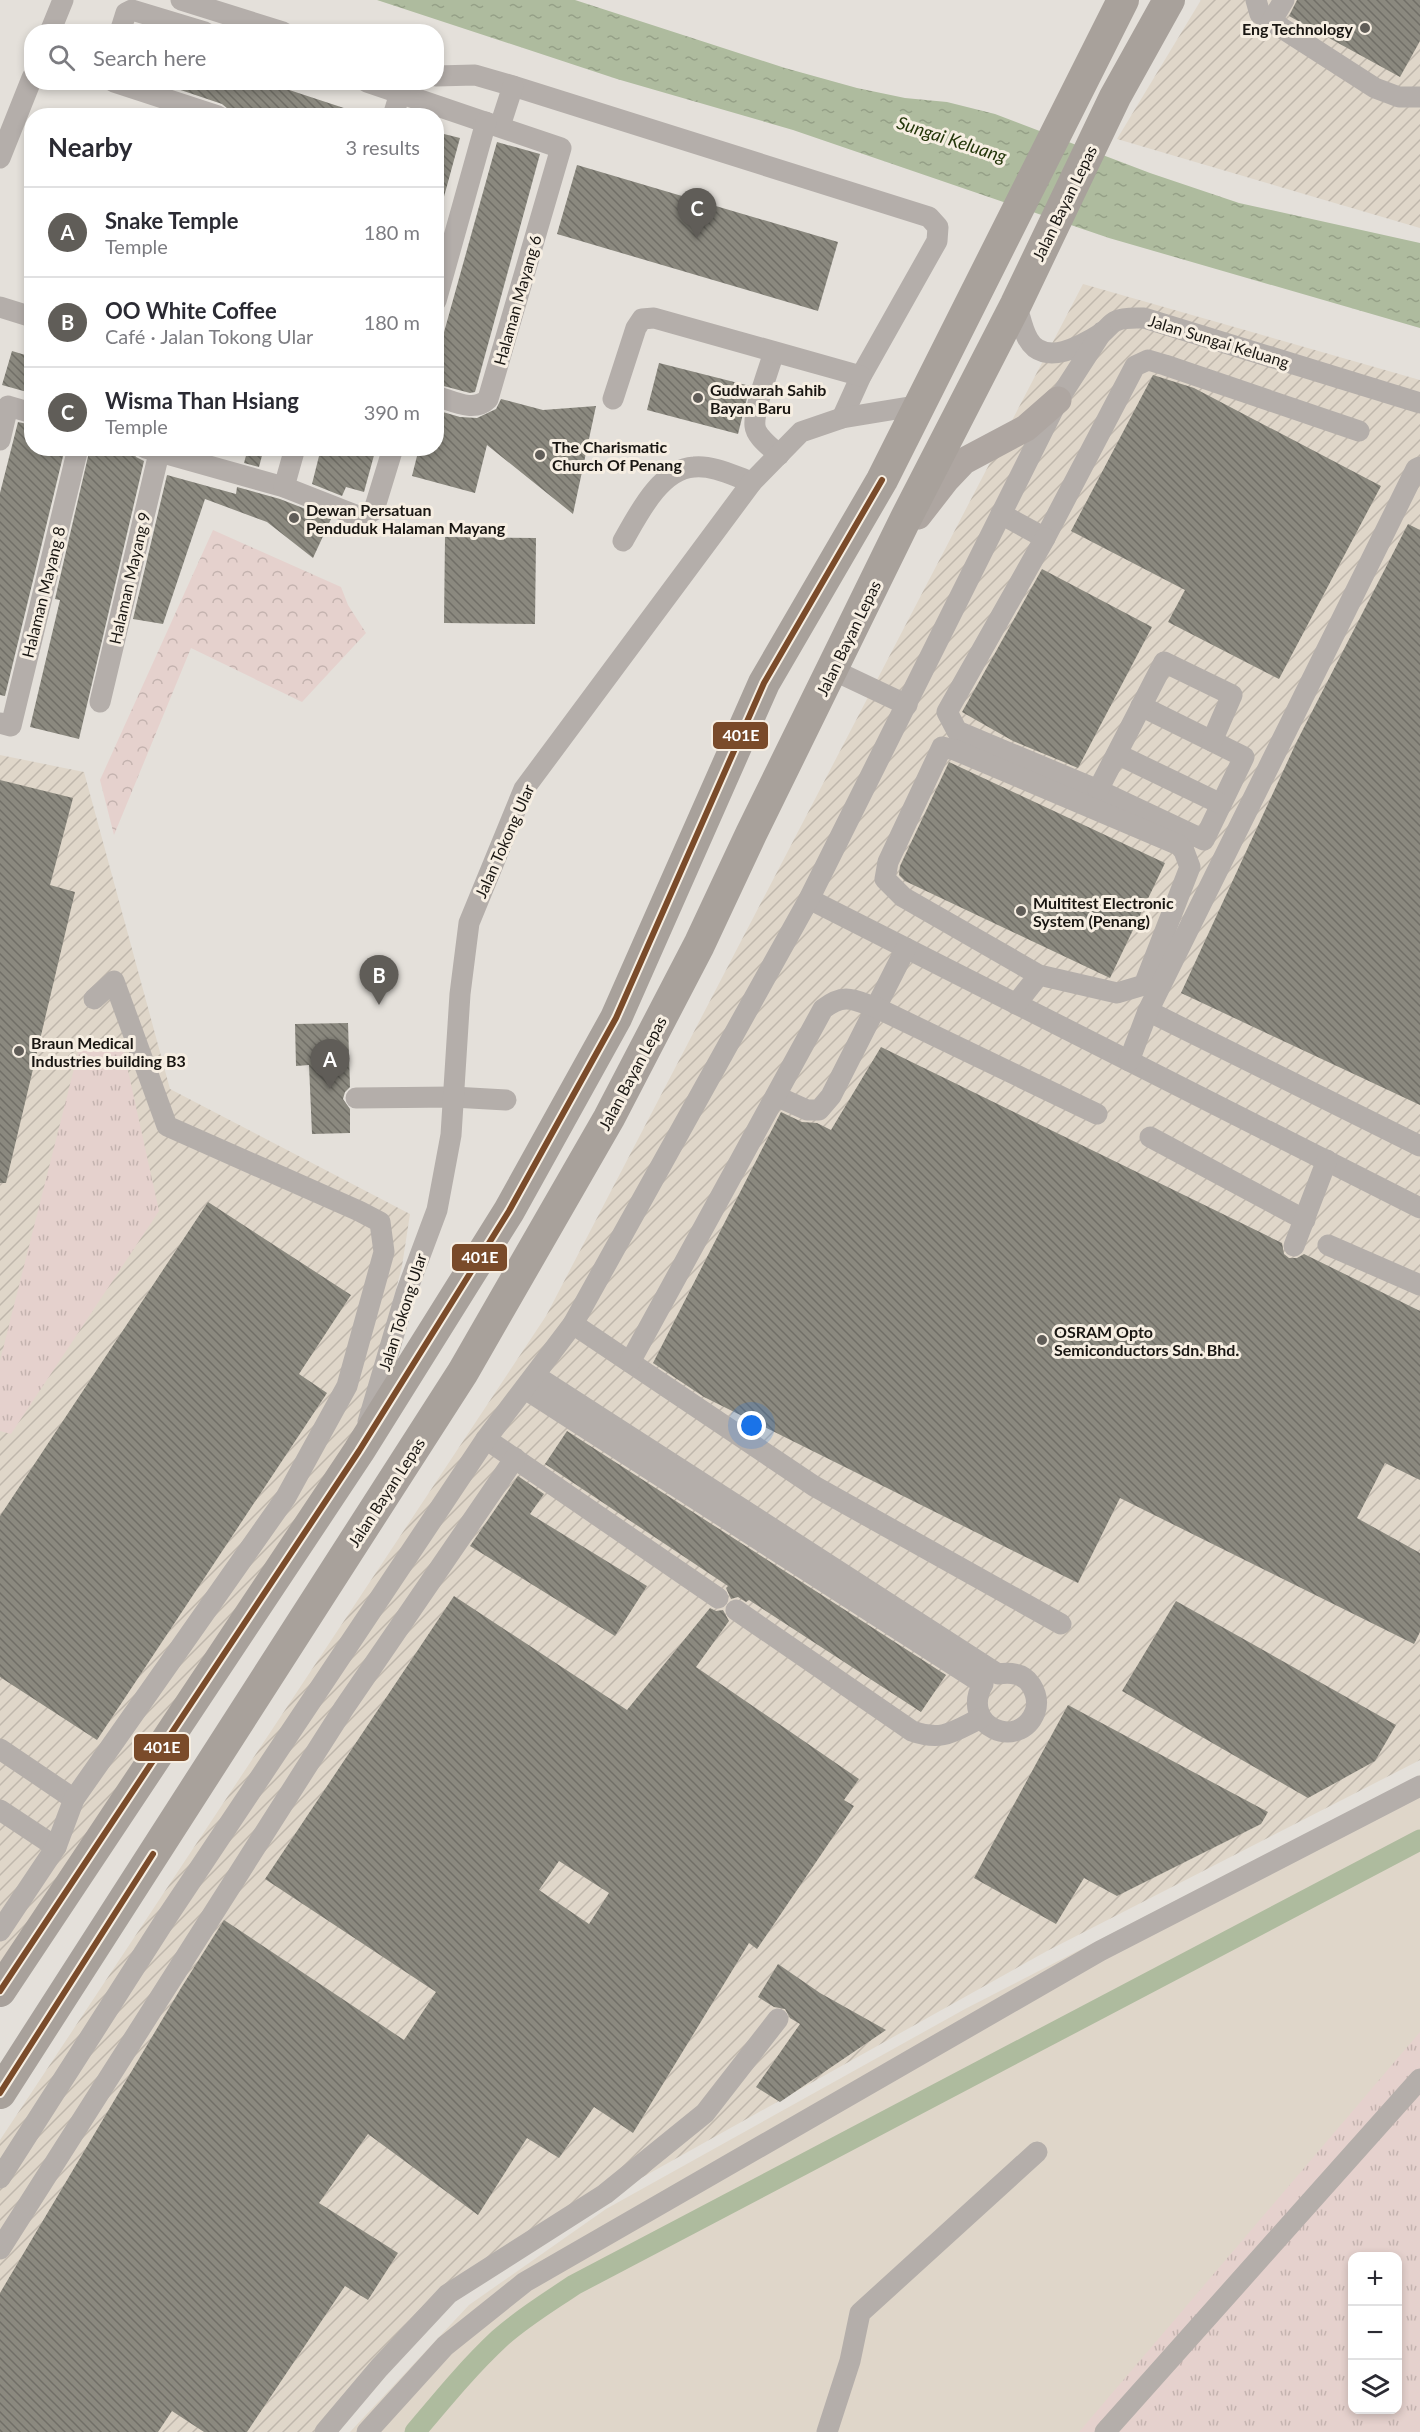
<!DOCTYPE html>
<meta charset="utf-8">
<style>
:root{--surface:#fff;--page:#f7f7f7;--text:#2b2b33;--muted:#7c7c81;--line:#e1e1e2;--accent:#605d58}
body{margin:0;font-family:Lato,sans-serif;background:var(--page);color:var(--text)}
.controls{position:absolute;right:18px;bottom:18px;display:grid;overflow:hidden;border-radius:12px;box-shadow:0 3px 9px #0003}
.controls button{width:54px;height:54px;display:grid;place-items:center;padding:0;border:0;border-bottom:2px solid var(--line);background:var(--surface);color:var(--text);font:30px sans-serif}
.you{position:absolute;left:752px;top:1426px;width:21px;height:21px;margin:-15px;border:4px solid #fff;border-radius:50%;background:#1a73e8;box-shadow:0 0 0 9px #1a73e833}
.badge{display:grid;place-items:center;width:39px;height:39px;border-radius:50%;background:var(--accent);color:#fff;font-size:20px;font-weight:700}
.pin{position:absolute;translate:-50% -50px;filter:drop-shadow(0 2px 3px #0008)}
.pin::after{content:'';position:absolute;top:32px;width:21px;height:18px;background:inherit;clip-path:polygon(0 0,100% 0,50% 100%)}
.list{margin:0;padding:0;list-style:none}
h2{display:flex;justify-content:space-between;align-items:center;height:78px;margin:0;padding:0 24px;font-size:26px}
h2 small{font-size:20px;font-weight:400;color:var(--muted)}
.list li{display:grid;grid-template-columns:39px 1fr auto;gap:18px;align-items:center;box-sizing:border-box;height:90px;padding:0 24px;border-top:2px solid var(--line)}
.list b{display:block;font-size:22px;white-space:nowrap}
.list p{margin:0;font-size:20px;white-space:nowrap;color:var(--muted)}
.list em{font-size:20px;font-style:normal;color:var(--muted)}
.icon{flex:none;width:33px;height:33px;fill:none;stroke:currentColor;stroke-width:2;stroke-linecap:round;stroke-linejoin:round}
.map{position:relative;flex:none;width:1420px;height:2432px;overflow:hidden}
.search{position:absolute;background:var(--surface);box-shadow:0 3px 9px #0003;left:24px;top:24px;width:420px;height:66px;display:flex;align-items:center;gap:15px;box-sizing:border-box;padding:0 21px;border-radius:24px;color:var(--muted);font-size:22px}
.panel{position:absolute;background:var(--surface);box-shadow:0 3px 9px #0003;left:24px;top:108px;width:420px;height:348px;border-radius:24px}
.map>svg:first-child{display:block}
.built{fill:#dfd6c9;fill-rule:evenodd}
.industrial{fill:url(#industrial-furrows)}
.grass{fill:url(#grass-tufts);fill-rule:evenodd}
.forest{fill:url(#forest-crowns)}
.water{fill:url(#water-ripples)}
.lines{fill:none;stroke-linecap:round;stroke-linejoin:round}
.canal{stroke:#aebb9e;stroke-width:21}
.building{fill:url(#building-back-hatch);fill-rule:evenodd}
.minor{stroke:#b4aeaa;stroke-width:21}
.major{stroke:#aea6a1;stroke-width:27}
.highway{stroke:#a8a19b;stroke-width:32}
.bus-1-casing{stroke:#f6eee2;stroke-width:10}
.bus-1{stroke:#7a4b2a;stroke-width:6}
.poi-dot{fill:#605d58;stroke:#f6eee2;stroke-width:2}
.labels{text-anchor:middle;dominant-baseline:central;stroke-width:6;stroke-linejoin:round;paint-order:stroke}
.poi-label{font-size:16px;font-weight:bold;fill:#191612;stroke:#f6eee2;text-anchor:start}
.street-label{font-size:16px;fill:#191612;stroke:#f6eee2}
.water-label{font-size:18px;font-style:italic;fill:#233509;stroke:#f6eee2}
.line-badge{stroke:#f6eee2;stroke-width:2}
.badge-label{font-size:16px;text-anchor:middle;font-weight:bold;fill:#fff}
</style>
<div class="map">
<svg width="1420" height="2432" viewBox="0 0 1420 2432">
<defs>
<pattern id="industrial-furrows" width="10" height="10" patternUnits="userSpaceOnUse" patternTransform="scale(1.5)"><rect width="10" height="10" fill="#dfd6c9"/><path d="M-1 1l2-2M0 10L10 0M9 11l2-2" fill="none" stroke="#bfb7ac"/></pattern>
<pattern id="grass-tufts" width="24" height="20" patternUnits="userSpaceOnUse" patternTransform="scale(1.5)"><rect width="24" height="20" fill="#e5d1cd"/><path d="M3 7l-1-3M5 7V3M7 7l1-3M15 17l-1-3M17 17v-4M19 17l1-3" fill="none" stroke="#c4b3af"/></pattern>
<pattern id="forest-crowns" width="20" height="18" patternUnits="userSpaceOnUse" patternTransform="scale(1.5)"><rect width="20" height="18" fill="#e5d1cd"/><path d="M2 6a3 3 0 1 1 6 0M12 15a3 3 0 1 1 6 0" fill="none" stroke="#c4b3af"/></pattern>
<pattern id="water-ripples" width="26" height="14" patternUnits="userSpaceOnUse" patternTransform="scale(1.5)"><rect width="26" height="14" fill="#aebb9e"/><path d="M2 4q2-2 4 0t4 0M15 11q2-2 4 0t4 0" fill="none" stroke="#95a087"/></pattern>
<pattern id="building-back-hatch" width="6" height="6" patternUnits="userSpaceOnUse" patternTransform="scale(1.5)"><rect width="6" height="6" fill="#8b897f"/><path d="M-1 5l2 2M0 0l6 6M5-1l2 2" fill="none" stroke="#716f67"/></pattern>
</defs>
<rect width="100%" height="100%" fill="#e4e0da"/>
<path class="built" d="M1420,1775V2432H350L469,2305L606,2209L965,2009ZM1352,2256H1398V2410H1352Z"/>
<g class="industrial">
<polygon points="1201,0 1420,0 1420,228 1117,139"/>
<polygon points="1083,284 1420,380 1420,1760 1047,1951 441,2290 317,2432 0,2432 0,2140 546,1316"/>
<polygon points="0,755 84,772 170,1089 410,1214 402,1266 376,1367 345,1461 0,1968"/>
</g>
<g class="grass">
<polygon points="121,1039 159,1211 11,1434 0,1431 0,1361 81,1041"/>
<path d="M1420,2032V2432H1079ZM1352,2256H1398V2410H1352Z"/>
</g>
<polygon class="forest" points="213,530 341,587 348,605 366,633 302,702 191,648 114,835 100,780"/>
<polygon class="water" points="377,0 575,0 785,68 857,88 905,98 947,102 995,114 1150,173 1239,203 1420,243 1420,328 1109,238 793,130 617,79"/>
<g class="lines">
<path class="canal" d="M415,2432C442,2400 468,2368 499,2339C522,2318 549,2302 574,2285L1420,1840"/>
</g>
<g class="building">
<polygon points="1297,0 1420,0 1420,41 1400,77 1289,16"/>
<polygon points="157,82 265,82 356,112 355,116 248,116 228,109 222,104"/>
<polygon points="436,132 460,138 442,204 436,204"/>
<polygon points="497,142 540,154 475,392 470,393 436,384 436,361"/>
<polygon points="577,165 838,242 818,311 557,234"/>
<polygon points="12,351 32,357 32,400 24,398 27,392 2,385"/>
<polygon points="659,363 750,386 738,434 647,410"/>
<polygon points="1153,375 1194,388 1381,486 1279,679 1168,622 1185,590 1071,531"/>
<polygon points="501,399 543,410 596,406 573,514 487,445 475,493 412,476 419,448 436,448 436,410 460,417 477,418 496,409"/>
<polygon points="18,422 32,425 32,448 65,448 5,696 0,695 0,493"/>
<polygon points="90,448 119,448 133,452 136,457 144,461 79,739 30,727 60,600 55,599"/>
<polygon points="248,448 264,448 259,467 244,463"/>
<polygon points="321,448 376,448 364,492 346,487 342,496 312,484"/>
<polygon points="167,475 236,494 237,487 280,499 331,519 313,558 267,522 205,499 163,624 133,619"/>
<polygon points="1408,524 1420,530 1420,1105 1181,993 1297,741"/>
<polygon points="445,537 536,538 535,624 444,623"/>
<polygon points="1042,569 1152,627 1078,768 1013,741 962,712"/>
<polygon points="949,762 1165,863 1110,978 905,881 899,875 900,866"/>
<polygon points="0,780 73,798 50,885 75,892 6,1183 0,1183"/>
<polygon points="348,1023 350,1087 345,1092 343,1099 350,1109 350,1133 312,1134 309,1065 296,1066 295,1024"/>
<polygon points="881,1047 1282,1243 1284,1254 1289,1258 1297,1258 1304,1254 1420,1311 1420,1480 1385,1463 1357,1518 1420,1553 1420,1632 1414,1644 1120,1498 1078,1583 704,1397 653,1363 781,1112 802,1122 817,1123 831,1130"/>
<polygon points="208,1202 351,1295 299,1374 327,1393 97,1740 0,1677 0,1516"/>
<polygon points="567,1431 946,1675 921,1712 749,1600 746,1602 738,1597 731,1599 726,1588 728,1586 545,1464"/>
<polygon points="518,1476 544,1494 530,1514 647,1586 615,1636 470,1546"/>
<path d="M454,1596L627,1710L710,1608L716,1611L723,1610L729,1621L696,1667L859,1779L844,1800L854,1806L757,1949L749,1943L633,2133L594,2107L559,2158L527,2138L478,2215L368,2134L319,2203L398,2253L368,2300L345,2286L247,2432H204L172,2411L158,2432H0V2293L181,1988L224,1920L404,2040L436,1992L265,1879ZM559,1861L609,1893L589,1924L539,1890Z"/>
<polygon points="1176,1601 1396,1725 1375,1761 1308,1798 1122,1691"/>
<polygon points="1068,1705 1268,1812 1261,1824 1117,1896 1084,1878 1056,1924 974,1878"/>
<polygon points="778,1964 820,1993 886,2030 780,2102 756,2087 800,2024 790,2018 785,2009 774,2007 758,1997"/>
</g>
<g class="lines">
<g class="minor">
<polyline points="181,0 283,32"/>
<polyline points="1256,0 1260,14 1375,88 1399,97 1420,97"/>
<polyline points="1271,22 1284,0"/>
<polyline points="50,32 63,0"/>
<polyline points="120,32 126,13 132,10 205,32"/>
<polyline points="436,76 475,75 513,86 929,217 938,227 937,241 861,376 842,418"/>
<polyline points="114,82 218,116"/>
<path d="M367,82L561,148L488,399C474,413 453,401 436,396"/>
<polyline points="393,116 400,93"/>
<polyline points="500,126 513,86"/>
<polyline points="0,158 32,78"/>
<polyline points="436,301 486,122"/>
<path d="M1016,304C1020,315 1022,329 1028,339C1044,368 1083,345 1102,333C1107,329 1111,323 1116,321C1124,317 1136,318 1144,318L1420,403"/>
<polyline points="0,307 32,317"/>
<path d="M774,352C769,369 753,410 755,426C756,437 771,447 779,455"/>
<polyline points="613,399 636,328 642,319 654,318 861,376"/>
<polyline points="0,440 8,406 32,413"/>
<polyline points="145,448 284,487 358,516 366,515 374,510 393,448"/>
<polyline points="284,487 295,448"/>
<polyline points="1001,514 1045,538 1135,366 1148,360 1165,365 1359,431"/>
<polyline points="1045,538 947,712 957,731 1098,790 1204,840 1244,757 1141,706"/>
<path d="M623,541C638,515 660,469 694,467C713,465 734,476 752,482"/>
<polyline points="833,670 907,705"/>
<polyline points="100,702 159,453"/>
<polyline points="0,723 11,726 78,448"/>
<polyline points="1117,754 1221,804"/>
<polyline points="1098,790 1164,662 1232,695 1212,741"/>
<polyline points="809,899 1420,1208"/>
<polyline points="1016,1004 1039,975 903,897 885,879 888,862 942,747 955,750 1179,845 1184,851 1190,867 1144,985 1117,993 1039,975"/>
<polyline points="1148,1011 1420,1146"/>
<polyline points="1129,1061 1148,1011 1416,469 1420,467"/>
<polyline points="776,1096 807,1110 819,1110 831,1096 906,948"/>
<polyline points="356,1098 453,1097 506,1100"/>
<polyline points="1150,1137 1305,1220"/>
<polyline points="1328,1245 1420,1285"/>
<polyline points="1294,1246 1327,1160"/>
<polyline points="573,1324 814,1486 1061,1624"/>
<path d="M630,1362L823,1009C845,992 854,1000 877,1008L1097,1114"/>
<path d="M525,1389L983,1684C959,1726 1019,1752 1035,1712C1038,1703 1036,1693 1031,1685C1023,1673 1011,1672 998,1674L536,1376"/>
<polyline points="368,1422 406,1293 437,1210 451,1135 460,994 469,923 524,789 752,482 801,432 842,418 921,405"/>
<polyline points="486,1439 718,1598"/>
<path d="M736,1610L912,1731C943,1742 954,1731 981,1718"/>
<polyline points="0,1749 74,1799"/>
<polyline points="0,1810 56,1847"/>
<polyline points="0,1931 56,1847 74,1799 286,1497 347,1386 384,1252 380,1222 359,1211 167,1126 114,981 94,999"/>
<polyline points="0,2178 167,1917 486,1439 573,1324 809,899 1058,400 1102,332"/>
<polyline points="0,2249 344,1708 515,1458"/>
<polyline points="325,2432 379,2368 448,2294 605,2194 705,2113 778,2019"/>
<polyline points="367,2432 445,2346 525,2282 1100,1951 1420,1786"/>
<polyline points="827,2432 850,2361 860,2313 1037,2152"/>
<polyline points="1105,2432 1420,2079"/>
</g>
<polyline class="major" points="918,516 946,480 964,461 1026,428 1058,400"/>
<g class="highway">
<polyline points="0,1991 359,1451 509,1211 616,1018 764,683 882,480 1123,0"/>
<polyline points="0,2093 463,1372 609,1118 699,945 751,834 906,518 1016,304 1115,97 1169,0"/>
</g>
<defs>
<g id="bus-1">
<polyline points="0,1991 359,1451 509,1211 616,1018 764,683 882,480"/>
<polyline points="0,2093 153,1854"/>
</g>
</defs>
<use href="#bus-1" class="bus-1-casing"/>
<use href="#bus-1" class="bus-1"/>
</g>
<g class="poi-dot">
<circle cx="1365" cy="28" r="6"/>
<circle cx="698" cy="398" r="6"/>
<circle cx="540" cy="455" r="6"/>
<circle cx="294" cy="518" r="6"/>
<circle cx="1021" cy="911" r="6"/>
<circle cx="19" cy="1051" r="6"/>
<circle cx="1042" cy="1340" r="6"/>
</g>
<g class="labels">
<g class="poi-label">
<text x="1353" y="28" text-anchor="end">Eng Technology</text>
<text x="710" y="389">Gudwarah Sahib<tspan x="710" dy="18">Bayan Baru</tspan></text>
<text x="552" y="446">The Charismatic<tspan x="552" dy="18">Church Of Penang</tspan></text>
<text x="306" y="509">Dewan Persatuan<tspan x="306" dy="18">Penduduk Halaman Mayang</tspan></text>
<text x="1033" y="902">Multitest Electronic<tspan x="1033" dy="18">System (Penang)</tspan></text>
<text x="31" y="1042">Braun Medical<tspan x="31" dy="18">Industries building B3</tspan></text>
<text x="1054" y="1331">OSRAM Opto<tspan x="1054" dy="18">Semiconductors Sdn. Bhd.</tspan></text>
</g>
<g class="street-label">
<text transform="translate(1064 203) rotate(-64)">Jalan Bayan Lepas</text>
<text transform="translate(517 300) rotate(-74)">Halaman Mayang 6</text>
<text transform="translate(1219 341) rotate(17)">Jalan Sungai Keluang</text>
<text transform="translate(129 578) rotate(-77)">Halaman Mayang 9</text>
<text transform="translate(43 592) rotate(-76)">Halaman Mayang 8</text>
<text transform="translate(848 638) rotate(-64)">Jalan Bayan Lepas</text>
<text transform="translate(504 841) rotate(-66)">Jalan Tokong Ular</text>
<text transform="translate(632 1073) rotate(-62)">Jalan Bayan Lepas</text>
<text transform="translate(402 1312) rotate(-72)">Jalan Tokong Ular</text>
<text transform="translate(386 1492) rotate(-57)">Jalan Bayan Lepas</text>
</g>
<g class="water-label">
<text transform="translate(952 139) rotate(18)">Sungai Keluang</text>
</g>
</g>
<g class="line-badge">
<rect x="712" y="721" width="57" height="29" rx="6" fill="#7a4b2a"/>
<rect x="451" y="1243" width="57" height="29" rx="6" fill="#7a4b2a"/>
<rect x="133" y="1733" width="57" height="29" rx="6" fill="#7a4b2a"/>
</g>
<g class="badge-label">
<text x="741" y="741">401E</text>
<text x="480" y="1263">401E</text>
<text x="162" y="1753">401E</text>
</g>
</svg>
<div class="controls">
<button>+</button>
<button>−</button>
<button><svg class="icon" aria-label="layers" viewBox="0 0 24 24"><path d="M12 4l9 5-9 5-9-5zM3 14l9 5 9-5"/></svg></button>
</div>
<div class="you"></div>
<div class="pin badge" style="left:330px;top:1089px">A</div>
<div class="pin badge" style="left:379px;top:1005px">B</div>
<div class="pin badge" style="left:697px;top:238px">C</div>
<div class="search"><svg class="icon" aria-label="search" viewBox="0 0 24 24"><circle cx="10" cy="10" r="6"/><path d="M15 15l6 6"/></svg>Search here</div>
<section class="panel">
<h2>Nearby<small>3 results</small></h2>
<ul class="list">
<li><span class="badge">A</span><div><b>Snake Temple</b><p>Temple</p></div><em>180 m</em></li>
<li><span class="badge">B</span><div><b>OO White Coffee</b><p>Café · Jalan Tokong Ular</p></div><em>180 m</em></li>
<li><span class="badge">C</span><div><b>Wisma Than Hsiang</b><p>Temple</p></div><em>390 m</em></li>
</ul>
</section>
</div>
